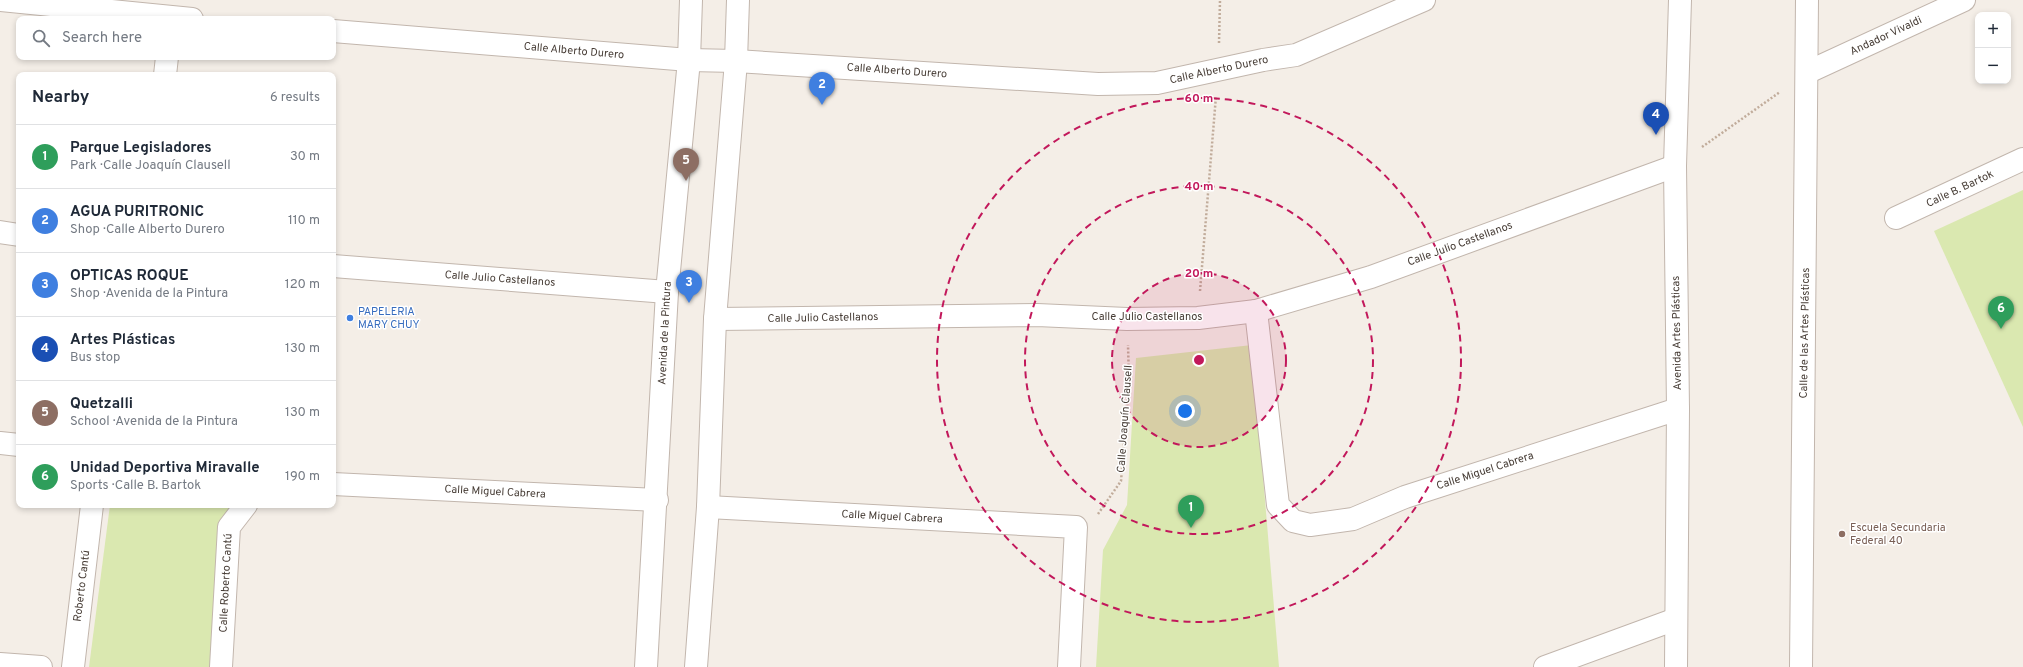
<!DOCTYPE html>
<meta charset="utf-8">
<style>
:root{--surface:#fff;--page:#f2f2f3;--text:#1f2937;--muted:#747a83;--line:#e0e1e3;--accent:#7c3aed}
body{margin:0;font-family:Overpass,sans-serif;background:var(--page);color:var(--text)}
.controls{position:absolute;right:12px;top:12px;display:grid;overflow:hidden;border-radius:8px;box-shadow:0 2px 6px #0003}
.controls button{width:36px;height:36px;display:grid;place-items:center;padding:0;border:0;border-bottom:1px solid var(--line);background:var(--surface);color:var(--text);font:20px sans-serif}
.you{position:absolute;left:1185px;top:411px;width:14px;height:14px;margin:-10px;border:3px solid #fff;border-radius:50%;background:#1a73e8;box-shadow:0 0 0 6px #1a73e833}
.badge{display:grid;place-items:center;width:26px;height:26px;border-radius:50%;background:var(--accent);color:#fff;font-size:13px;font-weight:700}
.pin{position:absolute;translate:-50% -33px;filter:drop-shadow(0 1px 2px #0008)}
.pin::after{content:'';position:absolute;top:21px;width:14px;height:12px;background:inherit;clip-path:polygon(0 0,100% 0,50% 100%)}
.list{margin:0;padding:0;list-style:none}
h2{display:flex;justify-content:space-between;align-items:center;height:52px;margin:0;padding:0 16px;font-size:17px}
h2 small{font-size:13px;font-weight:400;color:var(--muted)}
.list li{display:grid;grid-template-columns:26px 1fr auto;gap:12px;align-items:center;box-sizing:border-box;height:64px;padding:0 16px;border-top:1px solid var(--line)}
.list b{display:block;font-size:15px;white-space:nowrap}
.list p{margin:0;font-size:13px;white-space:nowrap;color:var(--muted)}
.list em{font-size:13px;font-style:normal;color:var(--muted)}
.icon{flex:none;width:22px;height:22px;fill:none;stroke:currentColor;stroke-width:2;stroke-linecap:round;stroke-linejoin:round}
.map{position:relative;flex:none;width:2023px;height:667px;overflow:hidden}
.search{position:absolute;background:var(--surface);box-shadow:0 2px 6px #0003;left:16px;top:16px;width:320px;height:44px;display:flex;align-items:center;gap:10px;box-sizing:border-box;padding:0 14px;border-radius:8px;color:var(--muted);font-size:15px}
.panel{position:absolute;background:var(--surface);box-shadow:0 2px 6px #0003;left:16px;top:72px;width:320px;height:436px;border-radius:8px}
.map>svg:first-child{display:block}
.green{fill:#dae8b0}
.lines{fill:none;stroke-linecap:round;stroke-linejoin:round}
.pedestrian-casing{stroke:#c2b6ad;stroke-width:24}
.minor-casing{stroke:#c2b6ad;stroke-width:24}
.path{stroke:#c1ac9b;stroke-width:2.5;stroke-dasharray:2 2;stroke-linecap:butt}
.pedestrian{stroke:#fff;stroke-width:22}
.minor{stroke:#fff;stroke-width:22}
.ring{fill:none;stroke:#c2185b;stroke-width:2;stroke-dasharray:7 5}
.shop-dot{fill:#3f7fe0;stroke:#fff;stroke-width:1.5}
.education-dot{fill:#8d6e63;stroke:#fff;stroke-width:1.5}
.labels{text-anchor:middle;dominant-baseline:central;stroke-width:3;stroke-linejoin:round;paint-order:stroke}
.street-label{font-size:11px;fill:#473d36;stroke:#fff}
.shop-label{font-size:11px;fill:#366cbe;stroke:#fff;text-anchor:start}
.education-label{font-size:11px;fill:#785e54;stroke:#fff;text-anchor:start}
.centre{fill:#c2185b;stroke:#fff;stroke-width:2}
.ring-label{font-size:12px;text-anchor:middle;font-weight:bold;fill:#c2185b;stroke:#fff;stroke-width:3;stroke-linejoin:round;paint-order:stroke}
</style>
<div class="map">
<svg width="2023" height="667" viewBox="0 0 2023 667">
<rect width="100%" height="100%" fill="#f4eee7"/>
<g class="green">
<polygon points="2023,190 2023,427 1934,231"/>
<polygon points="1252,345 1279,667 1096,667 1103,550 1127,505 1136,358"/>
<polygon points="110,505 239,505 212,667 89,667"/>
</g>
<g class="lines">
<defs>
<g id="pedestrian">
<polyline points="1896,218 2023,159"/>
<polyline points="221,667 229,527 246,505"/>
</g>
<g id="minor">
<polyline points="1,0 192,19"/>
<polyline points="333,31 689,60 736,61 1098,84 1157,83 1263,60 1296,55 1424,0"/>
<polyline points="1808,72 1964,0"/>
<polyline points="165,75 167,57"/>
<polyline points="0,232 19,235"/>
<polyline points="333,266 667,292"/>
<polyline points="1256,311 1278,505 1293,521 1310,525 1353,519 1405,497 1678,409"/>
<polyline points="715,319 1037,315 1127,319 1198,318 1256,311 1371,277 1675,166"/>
<polyline points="0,443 19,445"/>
<polyline points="333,484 657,500"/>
<polyline points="708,507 1076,527 1069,667"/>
<polyline points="0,664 41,667"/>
<polyline points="73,667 92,505"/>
<polyline points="646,667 667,292 689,60 691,0"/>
<polyline points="696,667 708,507 715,319 736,61 738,0"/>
<polyline points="1545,667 1676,619"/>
<polyline points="1676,667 1678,409 1675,166 1680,0"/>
<polyline points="1801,667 1807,0"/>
</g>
</defs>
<use href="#pedestrian" class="pedestrian-casing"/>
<use href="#minor" class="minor-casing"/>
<g class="path">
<polyline points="1219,43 1220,0"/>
<polyline points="1702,147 1780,92"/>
<polyline points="1200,291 1216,96"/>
<polyline points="1098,514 1121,481 1129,380 1128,345"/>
</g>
<use href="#pedestrian" class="pedestrian"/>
<use href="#minor" class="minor"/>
</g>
<circle cx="1199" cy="360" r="87" fill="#c2185b" fill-opacity=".12"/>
<g class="ring">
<circle cx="1199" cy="360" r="87"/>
<circle cx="1199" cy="360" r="174"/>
<circle cx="1199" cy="360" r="262"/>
</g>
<circle class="shop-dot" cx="350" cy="318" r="4"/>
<circle class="education-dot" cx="1842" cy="534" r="4"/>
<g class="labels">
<g class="street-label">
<text transform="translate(1886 36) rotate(-25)">Andador Vivaldi</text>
<text transform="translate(574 51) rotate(5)">Calle Alberto Durero</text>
<text transform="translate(1219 70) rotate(-12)">Calle Alberto Durero</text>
<text transform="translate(897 71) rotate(4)">Calle Alberto Durero</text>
<text transform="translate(1960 189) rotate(-25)">Calle B. Bartok</text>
<text transform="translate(1460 244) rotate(-20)">Calle Julio Castellanos</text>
<text transform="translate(500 279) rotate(4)">Calle Julio Castellanos</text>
<text x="1147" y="317">Calle Julio Castellanos</text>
<text transform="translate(823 318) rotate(-1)">Calle Julio Castellanos</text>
<text transform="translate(665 333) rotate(-87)">Avenida de la Pintura</text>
<text transform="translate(1677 333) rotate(-91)">Avenida Artes Plásticas</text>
<text transform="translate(1805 333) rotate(-89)">Calle de las Artes Plásticas</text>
<text transform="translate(1125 419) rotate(-86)">Calle Joaquín Clausell</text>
<text transform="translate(1485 471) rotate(-18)">Calle Miguel Cabrera</text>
<text transform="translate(495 492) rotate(3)">Calle Miguel Cabrera</text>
<text transform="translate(892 517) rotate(3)">Calle Miguel Cabrera</text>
<text transform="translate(226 583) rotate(-87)">Calle Roberto Cantú</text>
<text transform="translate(82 586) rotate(-83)">Roberto Cantú</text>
</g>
<g class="shop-label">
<text x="358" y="312">PAPELERIA<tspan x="358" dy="13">MARY CHUY</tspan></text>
</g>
<g class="education-label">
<text x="1850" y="528">Escuela Secundaria<tspan x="1850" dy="13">Federal 40</tspan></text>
</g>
</g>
<circle cx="1199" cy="360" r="6" class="centre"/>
<g class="ring-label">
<text x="1199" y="102">60 m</text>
<text x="1199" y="190">40 m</text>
<text x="1199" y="277">20 m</text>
</g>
</svg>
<div class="controls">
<button>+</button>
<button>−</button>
</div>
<div class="you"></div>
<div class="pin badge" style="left:1191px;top:528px;background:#2e9e5b">1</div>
<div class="pin badge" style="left:822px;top:105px;background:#3f7fe0">2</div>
<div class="pin badge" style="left:689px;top:303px;background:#3f7fe0">3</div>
<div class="pin badge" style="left:1656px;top:135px;background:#1a4fb4">4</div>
<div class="pin badge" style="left:686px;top:181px;background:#8d6e63">5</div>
<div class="pin badge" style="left:2001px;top:329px;background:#2e9e5b">6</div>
<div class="search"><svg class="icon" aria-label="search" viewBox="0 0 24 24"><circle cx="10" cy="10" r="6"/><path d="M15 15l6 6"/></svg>Search here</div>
<section class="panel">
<h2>Nearby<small>6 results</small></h2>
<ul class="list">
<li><span class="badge" style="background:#2e9e5b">1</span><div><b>Parque Legisladores</b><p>Park · Calle Joaquín Clausell</p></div><em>30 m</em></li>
<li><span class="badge" style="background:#3f7fe0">2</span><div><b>AGUA PURITRONIC</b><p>Shop · Calle Alberto Durero</p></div><em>110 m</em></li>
<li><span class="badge" style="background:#3f7fe0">3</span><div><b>OPTICAS ROQUE</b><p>Shop · Avenida de la Pintura</p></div><em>120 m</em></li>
<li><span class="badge" style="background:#1a4fb4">4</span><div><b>Artes Plásticas</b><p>Bus stop</p></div><em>130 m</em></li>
<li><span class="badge" style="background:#8d6e63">5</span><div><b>Quetzalli</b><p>School · Avenida de la Pintura</p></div><em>130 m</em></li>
<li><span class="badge" style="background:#2e9e5b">6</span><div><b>Unidad Deportiva Miravalle</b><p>Sports · Calle B. Bartok</p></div><em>190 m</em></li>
</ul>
</section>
</div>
